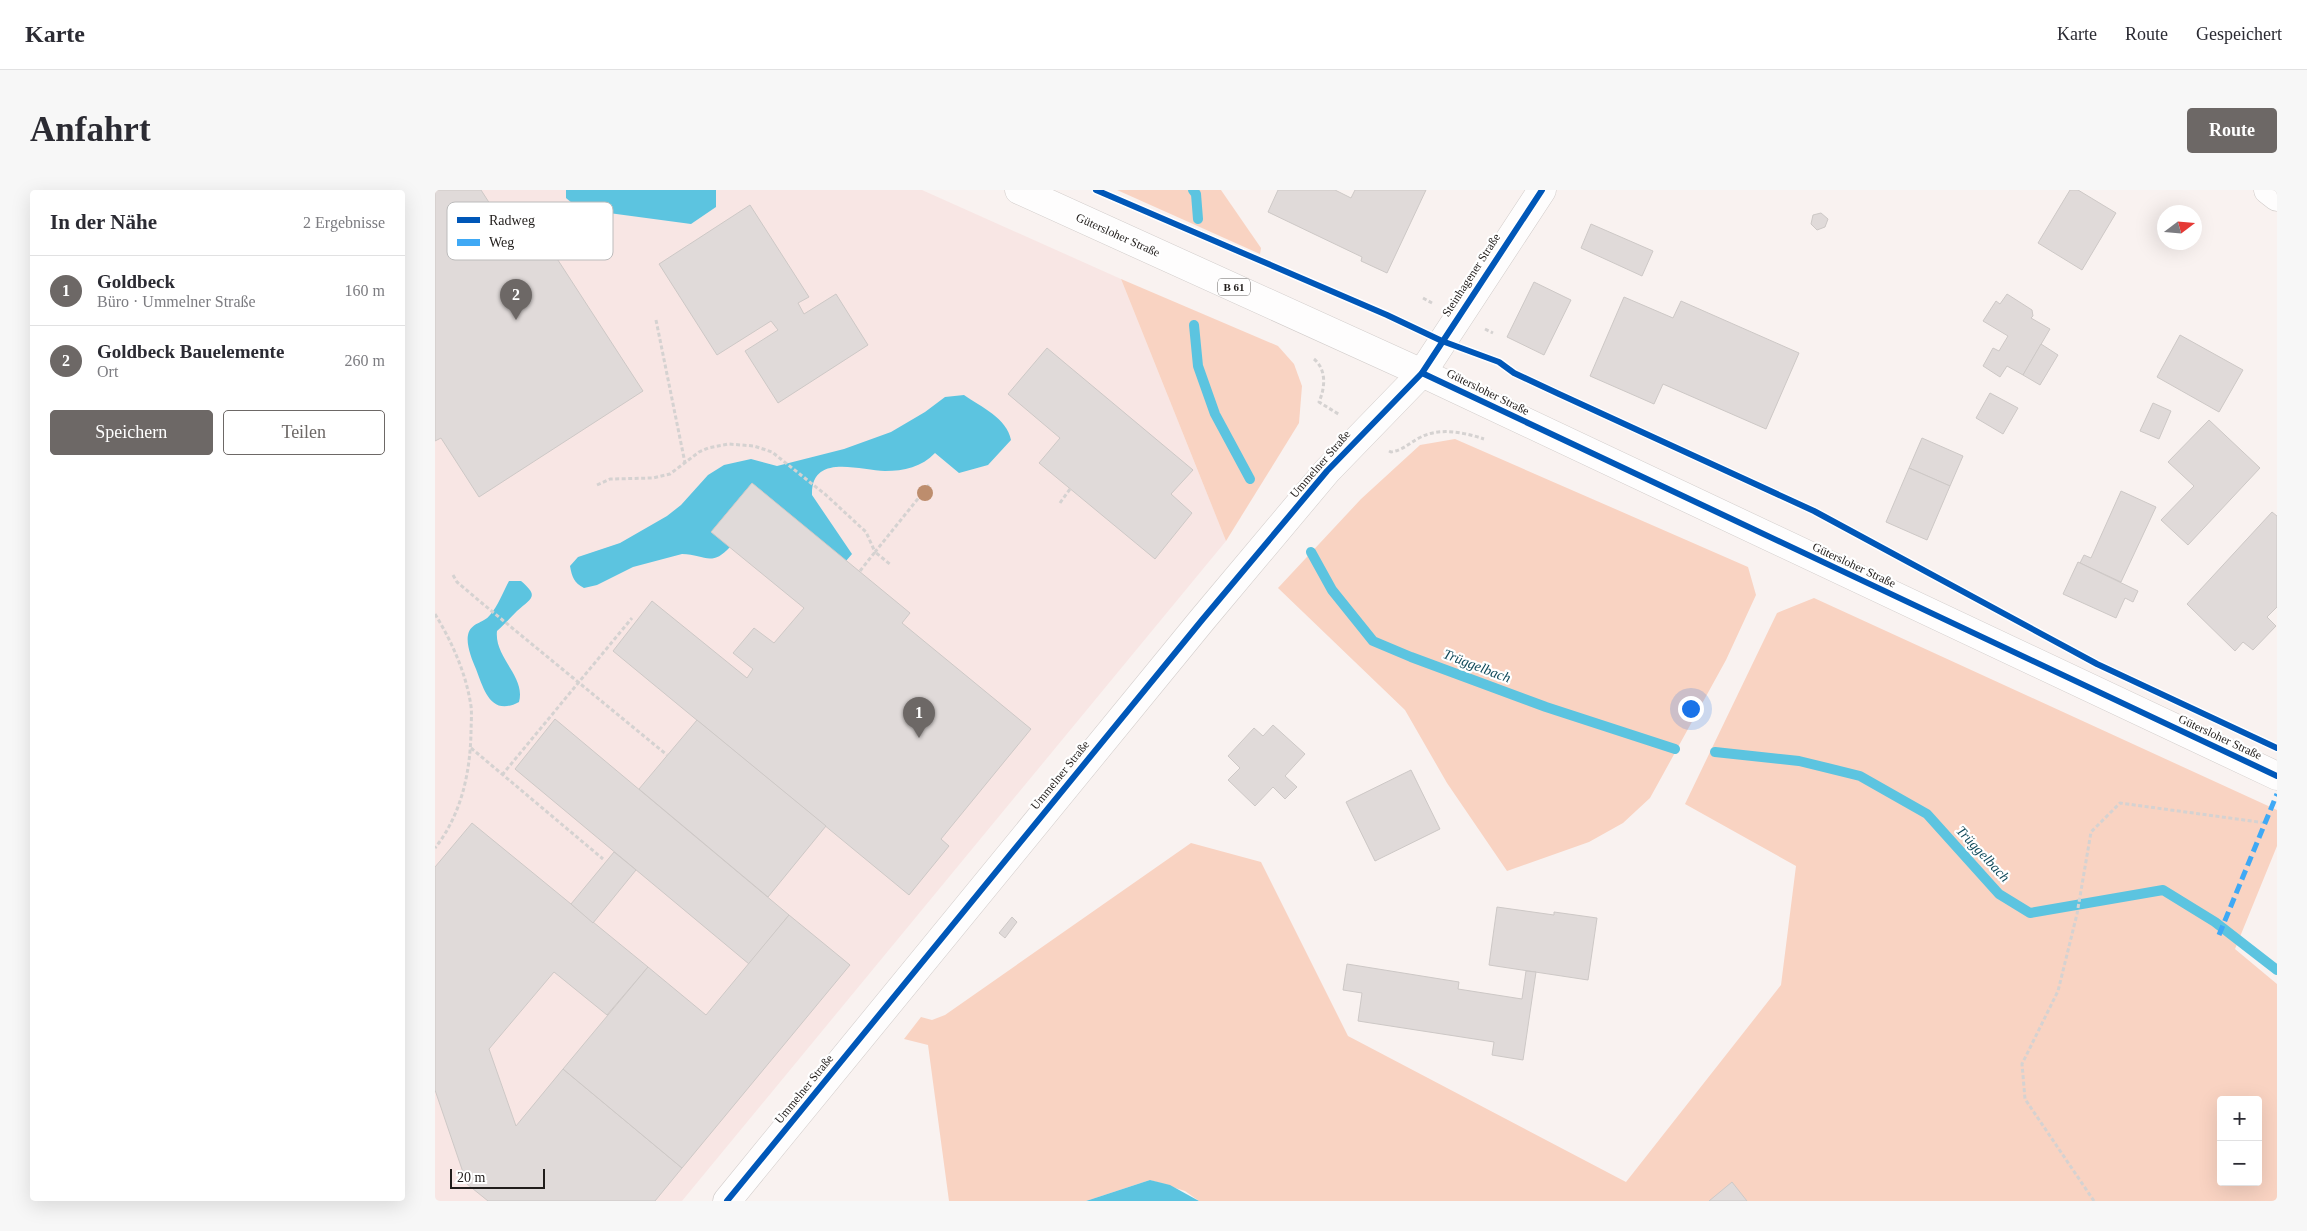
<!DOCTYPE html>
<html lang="de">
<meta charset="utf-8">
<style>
:root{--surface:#fff;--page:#f7f7f7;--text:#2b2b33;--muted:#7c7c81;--line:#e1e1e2;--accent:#6d6866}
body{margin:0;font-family:Georgia,serif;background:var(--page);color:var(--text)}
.controls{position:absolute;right:15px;bottom:15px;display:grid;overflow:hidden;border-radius:5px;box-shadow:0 5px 20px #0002}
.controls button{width:45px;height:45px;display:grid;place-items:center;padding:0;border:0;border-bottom:1px solid var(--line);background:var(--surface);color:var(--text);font:25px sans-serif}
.compass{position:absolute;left:1722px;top:15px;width:45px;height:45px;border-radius:50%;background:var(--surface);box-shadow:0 5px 20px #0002;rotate:74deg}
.scale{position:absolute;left:15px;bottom:12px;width:95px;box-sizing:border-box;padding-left:5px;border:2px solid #211d1b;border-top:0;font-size:14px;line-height:18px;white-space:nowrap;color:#211d1b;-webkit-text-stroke:4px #fff;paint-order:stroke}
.you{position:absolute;left:1255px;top:518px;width:18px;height:18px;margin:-12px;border:4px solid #fff;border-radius:50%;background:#1a73e8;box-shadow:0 0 0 8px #1a73e833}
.badge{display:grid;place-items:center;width:32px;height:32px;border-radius:50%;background:var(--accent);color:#fff;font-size:16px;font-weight:700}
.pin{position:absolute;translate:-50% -41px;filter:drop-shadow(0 1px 2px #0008)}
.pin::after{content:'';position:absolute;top:26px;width:18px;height:15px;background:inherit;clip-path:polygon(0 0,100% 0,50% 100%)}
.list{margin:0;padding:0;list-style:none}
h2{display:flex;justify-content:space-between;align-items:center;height:65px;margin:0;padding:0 20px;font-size:21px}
h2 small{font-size:16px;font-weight:400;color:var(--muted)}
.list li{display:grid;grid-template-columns:32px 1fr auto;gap:15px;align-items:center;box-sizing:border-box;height:70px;padding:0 20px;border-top:1px solid var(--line)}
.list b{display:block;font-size:19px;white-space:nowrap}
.list p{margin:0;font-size:16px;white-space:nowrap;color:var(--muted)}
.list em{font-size:16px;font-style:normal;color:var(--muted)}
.actions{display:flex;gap:10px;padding:15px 20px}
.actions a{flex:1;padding:11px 0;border:1px solid var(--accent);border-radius:5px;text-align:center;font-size:18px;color:var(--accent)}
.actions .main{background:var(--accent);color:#fff}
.map{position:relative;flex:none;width:1842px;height:1011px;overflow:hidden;border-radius:5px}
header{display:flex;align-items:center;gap:30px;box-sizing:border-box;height:70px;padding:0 25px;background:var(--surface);border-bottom:1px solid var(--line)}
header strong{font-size:24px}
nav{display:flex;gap:28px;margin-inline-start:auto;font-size:18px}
.intro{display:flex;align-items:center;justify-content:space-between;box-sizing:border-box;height:120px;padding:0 30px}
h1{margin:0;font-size:35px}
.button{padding:12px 22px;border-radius:5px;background:var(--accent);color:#fff;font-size:18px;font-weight:700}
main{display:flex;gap:30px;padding:0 30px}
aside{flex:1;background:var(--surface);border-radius:5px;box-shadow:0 5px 20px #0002}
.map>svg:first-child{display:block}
.industrial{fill:#f8e6e4}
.green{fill:#f9d3c2;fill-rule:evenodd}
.water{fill:#5cc4e0}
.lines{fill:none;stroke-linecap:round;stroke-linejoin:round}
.stream{stroke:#5cc4e0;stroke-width:10}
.building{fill:#e0dad9;stroke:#cdc8c6}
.street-casing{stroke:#d1ccca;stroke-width:29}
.secondary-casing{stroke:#d1ccca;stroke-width:29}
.primary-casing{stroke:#d1ccca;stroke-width:29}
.path{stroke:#d5d2d1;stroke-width:3;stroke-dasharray:4 2.5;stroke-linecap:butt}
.street{stroke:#fefdfd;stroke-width:28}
.secondary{stroke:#fefdfd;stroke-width:28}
.primary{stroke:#fefdfd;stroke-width:28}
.quiet{stroke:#3fa9f5;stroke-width:5;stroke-dasharray:10 5;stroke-linecap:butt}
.cycleway-casing{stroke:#fff;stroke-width:9}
.cycleway{stroke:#0057b8;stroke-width:6}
.tree{fill:#bd8d6d}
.labels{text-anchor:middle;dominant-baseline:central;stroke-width:4.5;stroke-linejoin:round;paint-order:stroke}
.shield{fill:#fff;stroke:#64615f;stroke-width:1}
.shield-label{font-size:11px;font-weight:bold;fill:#211d1b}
.street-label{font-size:12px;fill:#211d1b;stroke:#fff}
.water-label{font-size:14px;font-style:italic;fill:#0e4859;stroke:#fff}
.key{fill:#fff;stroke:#bcbbbb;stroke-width:1}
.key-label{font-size:14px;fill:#211d1b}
</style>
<header>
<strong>Karte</strong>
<nav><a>Karte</a><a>Route</a><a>Gespeichert</a></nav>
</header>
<div class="intro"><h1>Anfahrt</h1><a class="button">Route</a></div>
<main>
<aside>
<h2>In der Nähe<small>2 Ergebnisse</small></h2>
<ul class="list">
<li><span class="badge">1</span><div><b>Goldbeck</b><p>Büro · Ummelner Straße</p></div><em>160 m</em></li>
<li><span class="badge">2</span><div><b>Goldbeck Bauelemente</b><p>Ort</p></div><em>260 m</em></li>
</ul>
<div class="actions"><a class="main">Speichern</a><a>Teilen</a></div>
</aside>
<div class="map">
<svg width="1842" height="1011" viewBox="0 0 1842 1011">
<rect width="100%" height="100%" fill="#f9f2f0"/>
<polygon class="industrial" points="0,0 487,0 686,89 791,351 247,1011 0,1011"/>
<g class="green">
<polygon points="682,0 786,0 826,58 825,64"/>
<polygon points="686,89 843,156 859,174 867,196 864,233 791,351"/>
<polygon points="1020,249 1313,377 1321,405 1291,470 1215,608 1188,633 1154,652 1072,681 1012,593 970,520 843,398 926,309 985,255"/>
<path d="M1379,408L1842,620V656L1800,759L1842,794V1011H764L750,1001L715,990L651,1011H514L493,855L469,849L486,827L497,830L510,825L756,653L826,672L913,846L1191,992L1346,795L1361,676L1250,614L1342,423ZM1786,910H1823V992H1786Z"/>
</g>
<g class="water">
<polygon points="131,0 281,0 281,17 256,34 144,19 131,8"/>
<path d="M529,205C546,217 572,228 576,250L553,275L524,283L500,263C487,277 469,281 450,281C426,281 376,262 377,305L417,364L411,371L317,293L277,341L295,357C276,378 269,364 247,364L198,377L162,395L149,398C139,393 137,387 135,376L143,367L185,353L232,326L246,315L273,285L289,275L316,269L342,276L409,259L456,242L490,222L510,207Z"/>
<path d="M74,391H86C105,407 96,408 82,421C76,427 69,435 62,441C59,468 91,486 84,512C56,527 49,500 41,479C37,470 31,455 33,445C36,432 48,434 55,425C63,416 68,402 74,391Z"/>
<polygon points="715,990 735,995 764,1011 651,1011"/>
</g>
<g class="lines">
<g class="stream">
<polyline points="758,0 761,4 763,29"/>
<polyline points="759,135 763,176 780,224 815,289"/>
<polyline points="876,362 897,400 938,451 976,467 1111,517 1240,559"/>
<polyline points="1280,562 1364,571 1425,586 1492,624 1564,704 1595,723 1728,700 1780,732 1842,780"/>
</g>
</g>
<g class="building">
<polygon points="0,0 46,0 84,59 106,44 208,201 44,307 6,248 0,251"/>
<polygon points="843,0 900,0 916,8 920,0 991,0 952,83 926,71 927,67 833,22"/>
<polygon points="1635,0 1643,0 1681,23 1647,80 1603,53"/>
<polygon points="315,15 374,107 363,113 369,124 401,104 433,155 343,213 310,161 343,140 336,131 282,165 224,74"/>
<polygon points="1386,23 1393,29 1390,37 1382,40 1376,34 1378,25"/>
<polygon points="1156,34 1218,61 1207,86 1146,58"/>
<polygon points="1099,92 1136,110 1109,165 1072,147"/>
<polygon points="1572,104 1597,120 1598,126 1596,128 1615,139 1588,185 1572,176 1565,187 1548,176 1558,158 1564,161 1573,146 1548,131 1561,111 1565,114"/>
<polygon points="1189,107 1238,128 1246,111 1364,163 1331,239 1228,194 1219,214 1155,186"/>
<polygon points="1745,145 1808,180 1784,222 1722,187"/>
<polygon points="1606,154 1623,165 1605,195 1588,185"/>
<polygon points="612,158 758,280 736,304 757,323 720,369 604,273 625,248 573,204"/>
<polygon points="1555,203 1583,218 1568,244 1541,228"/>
<polygon points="1718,213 1736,221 1724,249 1705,241"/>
<polygon points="1774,230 1825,278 1753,355 1726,330 1759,296 1733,272"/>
<polygon points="1487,248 1528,266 1515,296 1474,278"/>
<polygon points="1474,278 1515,296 1492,350 1451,332"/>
<polygon points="317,293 475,423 467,433 596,539 506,649 514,656 474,705 178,461 217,411 312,488 318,479 298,463 319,438 339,453 369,418 276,342"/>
<polygon points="1686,301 1721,317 1686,392 1645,373 1649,365 1656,368"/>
<polygon points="1837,322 1842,326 1842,417 1832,427 1841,436 1818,460 1808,452 1800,461 1752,414"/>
<polygon points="1643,372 1703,401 1698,412 1690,408 1681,428 1628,404"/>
<polygon points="120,529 354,725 314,774 80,579"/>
<polygon points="262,530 391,636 333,707 204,599"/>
<polygon points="838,535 870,564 850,586 862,597 850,609 838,597 820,616 793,590 805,578 793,566 819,538 828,546"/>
<polygon points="976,580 1005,639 940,671 911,612"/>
<polygon points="37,633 213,777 172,825 119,782 54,859 81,936 128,879 247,978 220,1011 53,1011 32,994 0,900 0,677"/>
<polygon points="179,662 201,680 158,733 136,714"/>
<polygon points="1062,717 1119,725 1119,722 1162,728 1153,790 1054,775"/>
<polygon points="354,725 415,775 247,978 128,879 213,777 271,825"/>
<polygon points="577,727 582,732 570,748 564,743"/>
<polygon points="912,774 1024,792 1023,799 1087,809 1091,781 1101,782 1088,870 1057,865 1059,852 923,831 927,803 908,800"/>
<polygon points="1297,992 1312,1011 1274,1011"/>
</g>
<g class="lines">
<defs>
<polyline id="street" points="1833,0 1842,7"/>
<polyline id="secondary" points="292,1011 767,430 892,281 987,183 1107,0"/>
<polyline id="primary" points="584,0 987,183 1842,586"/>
</defs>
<use href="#street" class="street-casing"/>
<use href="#secondary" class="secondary-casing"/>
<use href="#primary" class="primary-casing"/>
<g class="path">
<polyline points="988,108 997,113"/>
<polyline points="221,130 250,273"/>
<polyline points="1050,139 1058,143"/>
<path d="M879,169C892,180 890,198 884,212L905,225"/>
<path d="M954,261L956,262C968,260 973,254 984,248C1004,237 1028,242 1049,249"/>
<polyline points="162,295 175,289 218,288 235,284 264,262 273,258 293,254 319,256 337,262 391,305 431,342 440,362 494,295"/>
<polyline points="625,313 635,299"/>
<polyline points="425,381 440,362 456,375"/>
<polyline points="18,385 22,392 48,414 232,565"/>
<path d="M0,424C17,452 31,483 36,516C37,525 36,534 36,543C35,584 26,625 0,658"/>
<polyline points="36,558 168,669"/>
<polyline points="67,585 197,428"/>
<polyline points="1659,1011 1590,909 1587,874 1623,801 1642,724 1656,642 1685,613 1831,633"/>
</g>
<use href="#street" class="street"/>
<use href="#secondary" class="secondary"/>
<use href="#primary" class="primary"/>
<polyline class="quiet" points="1784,745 1842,604"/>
<defs>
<g id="cycleway">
<polyline points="661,0 952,125 1007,151 1064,172 1079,183 1124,204 1379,321 1662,474 1842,558"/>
<polyline points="987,183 1842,586"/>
<polyline points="292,1011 767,430 892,281 987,183 1107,0"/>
</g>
</defs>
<use href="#cycleway" class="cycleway-casing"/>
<use href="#cycleway" class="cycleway"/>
</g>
<circle class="tree" cx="490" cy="303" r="8"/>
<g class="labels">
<rect class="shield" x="783" y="88.5" width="32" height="17" rx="4"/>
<g class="shield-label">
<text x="799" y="97">B 61</text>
</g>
<g class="street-label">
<text transform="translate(683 45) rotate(24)">Gütersloher Straße</text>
<text transform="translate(1036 85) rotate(-57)">Steinhagener Straße</text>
<text transform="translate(1053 202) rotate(26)">Gütersloher Straße</text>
<text transform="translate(885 274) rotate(-49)">Ummelner Straße</text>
<text transform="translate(1419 375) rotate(25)">Gütersloher Straße</text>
<text transform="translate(1785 547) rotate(25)">Gütersloher Straße</text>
<text transform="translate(625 585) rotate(-51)">Ummelner Straße</text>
<text transform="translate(369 899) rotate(-51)">Ummelner Straße</text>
</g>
<g class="water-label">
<text transform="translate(1042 476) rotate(21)">Trüggelbach</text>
<text transform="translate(1548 664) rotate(47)">Trüggelbach</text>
</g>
</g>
<rect x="12" y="12" width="166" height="58" rx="8" class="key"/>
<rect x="22" y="27" width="23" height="6" fill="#0057b8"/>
<rect x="22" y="49" width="23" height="7" fill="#3fa9f5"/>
<g class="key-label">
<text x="54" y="35">Radweg</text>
<text x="54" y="57">Weg</text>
</g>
</svg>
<div class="controls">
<button>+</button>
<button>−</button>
</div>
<svg class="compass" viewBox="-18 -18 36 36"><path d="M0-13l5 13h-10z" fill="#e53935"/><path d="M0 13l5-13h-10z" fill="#7c7c81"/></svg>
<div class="scale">20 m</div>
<div class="you"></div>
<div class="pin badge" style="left:484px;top:548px">1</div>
<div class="pin badge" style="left:81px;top:130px">2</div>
</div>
</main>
